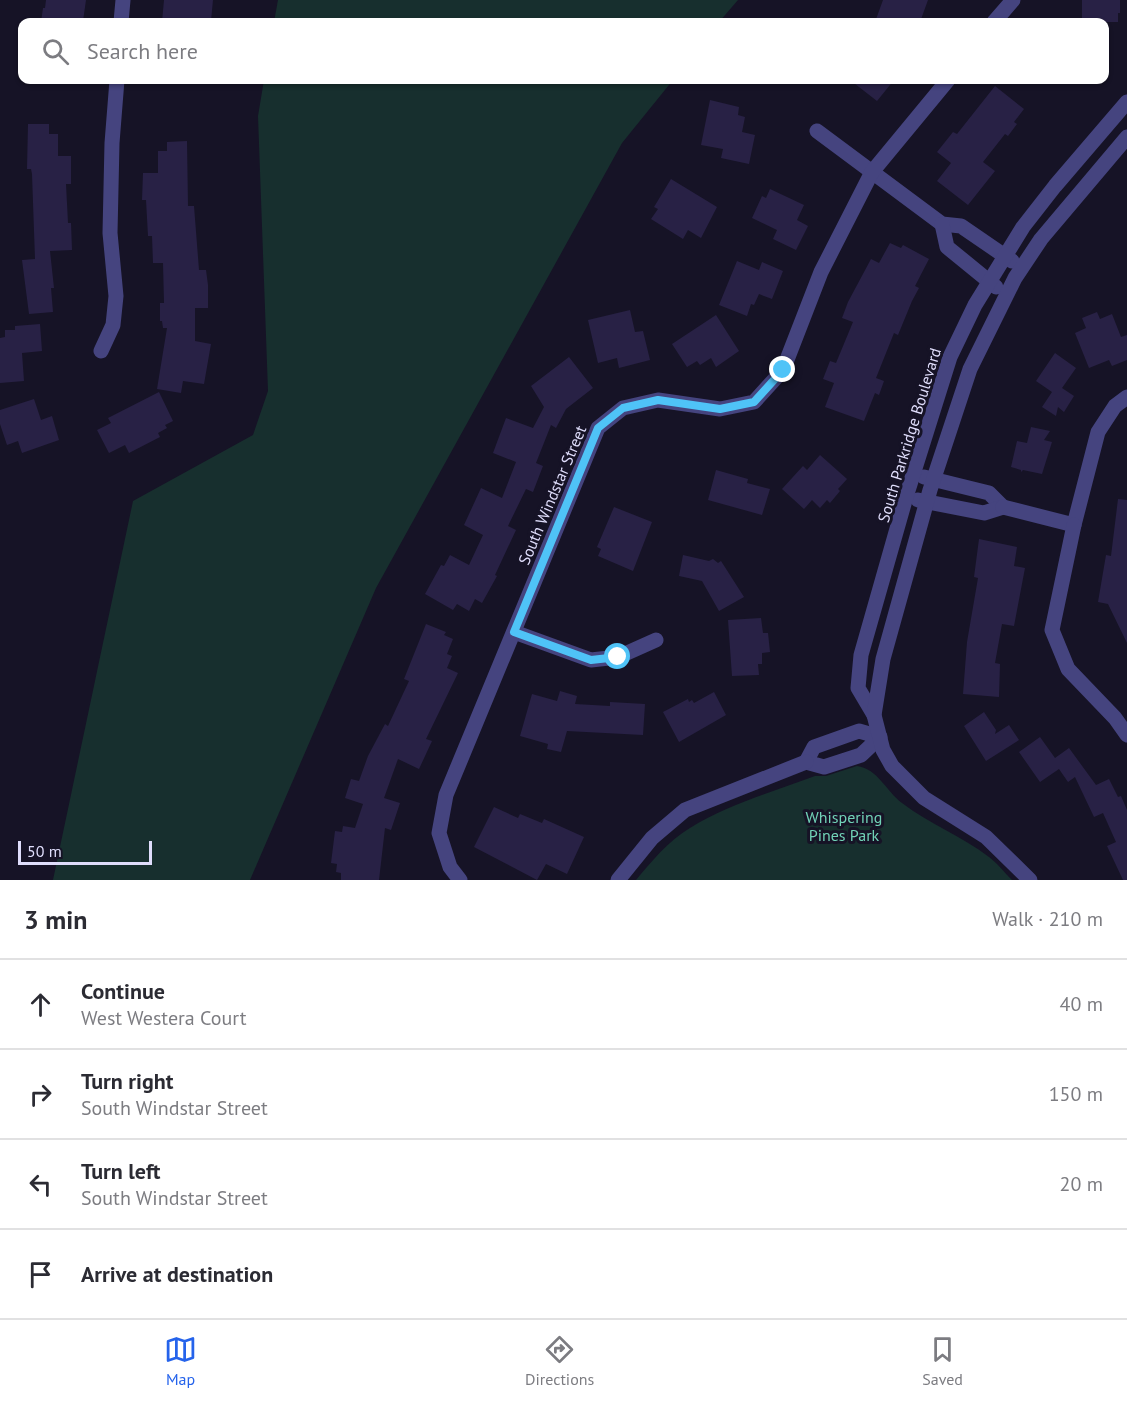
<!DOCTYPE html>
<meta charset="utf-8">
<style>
:root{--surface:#fff;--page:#f2f2f3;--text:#2b2b33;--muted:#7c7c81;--line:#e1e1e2;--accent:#2563eb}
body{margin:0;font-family:"PT Sans",sans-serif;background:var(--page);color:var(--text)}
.scale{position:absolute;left:18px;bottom:15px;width:134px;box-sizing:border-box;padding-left:6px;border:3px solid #dfddfb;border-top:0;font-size:16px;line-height:21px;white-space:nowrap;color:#dfddfb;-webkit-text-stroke:4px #161326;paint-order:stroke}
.stop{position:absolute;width:18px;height:18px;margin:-14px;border:4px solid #4fc3f7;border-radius:50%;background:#fff}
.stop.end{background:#4fc3f7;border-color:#fff;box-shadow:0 2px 6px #0008}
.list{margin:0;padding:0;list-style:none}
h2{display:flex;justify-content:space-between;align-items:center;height:78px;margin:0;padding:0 24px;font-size:26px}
h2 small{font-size:20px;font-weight:400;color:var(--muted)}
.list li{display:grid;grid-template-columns:39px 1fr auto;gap:18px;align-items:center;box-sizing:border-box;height:90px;padding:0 24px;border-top:2px solid var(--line)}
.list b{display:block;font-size:22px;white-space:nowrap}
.list p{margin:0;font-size:20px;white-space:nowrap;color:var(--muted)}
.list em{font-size:20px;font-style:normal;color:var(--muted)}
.icon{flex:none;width:33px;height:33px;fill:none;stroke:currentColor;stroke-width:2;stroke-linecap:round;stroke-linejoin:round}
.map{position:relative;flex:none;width:1127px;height:880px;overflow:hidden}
.search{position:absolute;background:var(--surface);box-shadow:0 2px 4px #0004;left:18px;right:18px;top:18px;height:66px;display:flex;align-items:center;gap:15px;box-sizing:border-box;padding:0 21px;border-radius:12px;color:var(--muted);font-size:22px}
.sheet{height:438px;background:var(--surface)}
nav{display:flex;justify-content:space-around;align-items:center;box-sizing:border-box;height:84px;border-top:2px solid var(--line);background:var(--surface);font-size:16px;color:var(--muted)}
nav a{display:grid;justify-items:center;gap:3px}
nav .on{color:var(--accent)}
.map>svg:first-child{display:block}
.green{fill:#172f2e}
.building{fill:#282145}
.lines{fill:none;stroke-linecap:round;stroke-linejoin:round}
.street{stroke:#45447f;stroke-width:15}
.route{stroke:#4fc3f7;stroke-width:8}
.labels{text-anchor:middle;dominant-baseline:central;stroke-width:6;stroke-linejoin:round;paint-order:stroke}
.street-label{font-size:16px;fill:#dfddfb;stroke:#161326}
.park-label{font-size:16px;fill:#71d2b7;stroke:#161326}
</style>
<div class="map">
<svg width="1127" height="880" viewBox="0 0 1127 880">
<rect width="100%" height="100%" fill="#161326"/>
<g class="green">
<polygon points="278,0 738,0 719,22 274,22"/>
<polygon points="264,80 673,80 622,143 376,588 250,880 53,880 133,501 253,435 268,391 258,116"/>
<path d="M857,766C878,769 886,791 902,803C929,824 962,836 989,857C997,863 1004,872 1012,880H636C652,861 668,841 690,828C728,804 773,792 815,776H826Z"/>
</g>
<g class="building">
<polygon points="46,0 86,0 83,21 81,22 41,22 43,8 45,8"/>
<polygon points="164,0 213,0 211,21 162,22"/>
<polygon points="883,0 928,0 920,22 875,22"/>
<polygon points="1082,0 1120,0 1120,13 1118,13 1118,22 1082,22"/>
<polygon points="850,80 894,80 877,101"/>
<polygon points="995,86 1024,109 1014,122 1017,124 1008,136 1005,134 983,162 995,171 968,205 937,181 951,163 937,152 953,132 957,134"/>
<polygon points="710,100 739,107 738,115 745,117 742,132 755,135 749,164 721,158 723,149 701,145"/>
<polygon points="28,124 49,124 49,134 58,134 58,156 71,156 71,184 66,184 68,223 71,223 72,250 50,251 54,288 51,288 53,312 29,314 22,260 35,259 32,174 31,169 27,169"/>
<polygon points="187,141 188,206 194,206 199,270 206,270 208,285 208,308 195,308 195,341 211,344 204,384 183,381 181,393 157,389 167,328 163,328 162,321 160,321 160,303 164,303 163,263 153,263 152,236 148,236 146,200 142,200 143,173 158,173 158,151 167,151 167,142"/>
<polygon points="671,179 717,207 701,238 688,230 683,239 651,219 658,209 654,207"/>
<polygon points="770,189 804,205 797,220 808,226 796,250 773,239 777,230 752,218 762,196 766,198"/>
<polygon points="890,243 901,248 903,245 929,259 915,286 919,288 912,301 898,335 894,333 876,378 884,381 879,395 875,393 864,421 825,407 834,383 823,379 830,361 836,363 853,322 842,318 848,302 871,259 879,263"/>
<polygon points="737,261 759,270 762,262 783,271 772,299 759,294 754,305 751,304 747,316 719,305"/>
<polygon points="630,310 635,332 643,331 650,360 619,368 617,358 598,363 588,320"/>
<polygon points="1097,312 1100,319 1112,314 1121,337 1127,335 1127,360 1112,366 1109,360 1089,368 1075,333 1086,328 1082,318"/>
<polygon points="716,315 739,351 716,367 711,358 700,365 697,361 687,367 672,344"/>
<polygon points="40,324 42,351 22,353 24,381 0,383 0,338 5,337 5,330 15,330 15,326"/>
<polygon points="1055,353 1076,368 1062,388 1074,396 1064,412 1058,407 1056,416 1042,407 1052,392 1036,381"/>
<polygon points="569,357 593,388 566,409 556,428 551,425 536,463 543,466 533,492 526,489 508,526 516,530 495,575 497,576 482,603 475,599 469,611 457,604 453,610 425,594 441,565 444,566 450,555 469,565 483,535 464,525 481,488 502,498 516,462 493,453 506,418 533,428 544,407 531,386"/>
<polygon points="159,392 173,421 165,425 167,428 158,433 160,437 129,453 125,445 109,453 97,430 111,423 108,418"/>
<polygon points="34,399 41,420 52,416 59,440 22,453 18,441 7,445 0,424 0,410"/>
<polygon points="1031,427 1050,431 1044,440 1052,442 1042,474 1023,470 1021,472 1021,470 1011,467 1017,441 1027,443"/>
<polygon points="820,455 847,479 838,489 840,491 830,503 827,500 820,508 812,500 804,509 782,489 803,466 807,470"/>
<polygon points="716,470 748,479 747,483 770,489 762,515 708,500"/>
<polygon points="1118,499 1127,500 1127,643 1108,604 1098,602 1106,555 1111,556"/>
<polygon points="614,507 652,522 633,571 598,556 601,549 597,547"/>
<polygon points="979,539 1017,547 1014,566 1025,568 1014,626 1002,624 995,663 1000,664 999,697 963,694 967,642 978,578 974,577"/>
<polygon points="683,555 709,561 713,559 718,563 721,561 744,597 719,611 702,581 679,576"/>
<polygon points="761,618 763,633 768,633 770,652 762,653 762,664 758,664 759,675 732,676 728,620"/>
<polygon points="426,624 446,632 444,635 453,639 447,654 452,656 447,668 458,673 426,739 432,741 419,769 398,759 384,798 400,803 391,830 385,828 379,880 341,880 341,873 336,872 337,864 331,863 335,831 342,832 343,826 355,828 363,804 345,798 351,779 359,781 368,756 385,724 388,726 409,681 404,679"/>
<polygon points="560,691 577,696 575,704 610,706 610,702 645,704 643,735 567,731 561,752 547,749 548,744 520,736 532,694 557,701"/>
<polygon points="714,692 726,715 679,742 663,712 688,699 689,702 692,700 694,703"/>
<polygon points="984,712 996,730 995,734 1009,725 1019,740 986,761 964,726"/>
<polygon points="1040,737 1055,758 1069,748 1096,785 1109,779 1118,797 1121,796 1127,810 1127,880 1123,880 1107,846 1116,842 1103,813 1094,817 1075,777 1068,782 1059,769 1040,782 1019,752"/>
<polygon points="494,807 518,818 520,814 542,823 544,819 584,837 567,874 546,864 537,880 474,847"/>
</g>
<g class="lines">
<g class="street">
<polyline points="121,22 123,0"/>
<polyline points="994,22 1013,0"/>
<polyline points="817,131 942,224 961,226 1012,261"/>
<polyline points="942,224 947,247 996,287"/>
<polyline points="101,351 113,325 116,296 110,233 112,143 117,80"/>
<polyline points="924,477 989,493 1003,507"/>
<polyline points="918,500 984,513 1003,507"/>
<polyline points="1003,507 1074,525 1098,432 1115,406 1127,397"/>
<polyline points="1074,525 1052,630 1068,669 1115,718 1127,735"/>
<polyline points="514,632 591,660 618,657 656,640"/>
<polyline points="874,715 858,688 861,655 906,497 950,357 975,305 1023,227 1055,186 1127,102"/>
<polygon points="859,731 880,737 861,755 824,767 806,762 814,747"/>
<polyline points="460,880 450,867 439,833 446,795 598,428 623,408 658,400 720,409 754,402 783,370 821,272 872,172 948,80"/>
<polyline points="618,880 652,838 685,810 806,762"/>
<polyline points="1030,880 986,837 924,798 892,766 883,750 874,715 883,659 930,490 970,369 1015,278 1041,239 1127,137"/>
</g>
</g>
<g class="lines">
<polyline class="route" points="618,657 591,660 514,632 598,428 623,408 658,400 720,409 754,402 783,370"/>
</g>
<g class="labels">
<g class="street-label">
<text transform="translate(909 435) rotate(-73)">South Parkridge Boulevard</text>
<text transform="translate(552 495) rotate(-67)">South Windstar Street</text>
</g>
<g class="park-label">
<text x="844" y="817">Whispering<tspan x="844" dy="18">Pines Park</tspan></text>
</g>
</g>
</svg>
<div class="scale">50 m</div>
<div class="stop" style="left:618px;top:657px"></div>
<div class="stop end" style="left:783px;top:370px"></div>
<div class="search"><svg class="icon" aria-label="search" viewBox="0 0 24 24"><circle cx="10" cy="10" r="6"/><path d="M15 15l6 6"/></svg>Search here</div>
</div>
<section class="sheet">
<h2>3 min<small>Walk · 210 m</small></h2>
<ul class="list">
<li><svg class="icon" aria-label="ahead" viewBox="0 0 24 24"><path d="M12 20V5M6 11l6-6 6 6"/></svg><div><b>Continue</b><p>West Westera Court</p></div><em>40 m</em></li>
<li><svg class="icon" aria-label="right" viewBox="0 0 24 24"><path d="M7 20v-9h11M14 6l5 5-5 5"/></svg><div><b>Turn right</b><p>South Windstar Street</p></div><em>150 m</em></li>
<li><svg class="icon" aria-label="left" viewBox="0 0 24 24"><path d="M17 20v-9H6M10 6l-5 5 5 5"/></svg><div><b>Turn left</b><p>South Windstar Street</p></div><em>20 m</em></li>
<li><svg class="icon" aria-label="arrive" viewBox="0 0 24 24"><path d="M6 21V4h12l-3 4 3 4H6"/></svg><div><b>Arrive at destination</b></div></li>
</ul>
</section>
<nav>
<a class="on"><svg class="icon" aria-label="map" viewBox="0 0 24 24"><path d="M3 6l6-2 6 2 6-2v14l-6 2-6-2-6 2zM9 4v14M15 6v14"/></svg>Map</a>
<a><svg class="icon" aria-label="directions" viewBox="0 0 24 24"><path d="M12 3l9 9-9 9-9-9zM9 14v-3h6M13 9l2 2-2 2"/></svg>Directions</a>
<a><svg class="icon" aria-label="saved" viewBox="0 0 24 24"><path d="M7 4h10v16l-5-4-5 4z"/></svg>Saved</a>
</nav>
